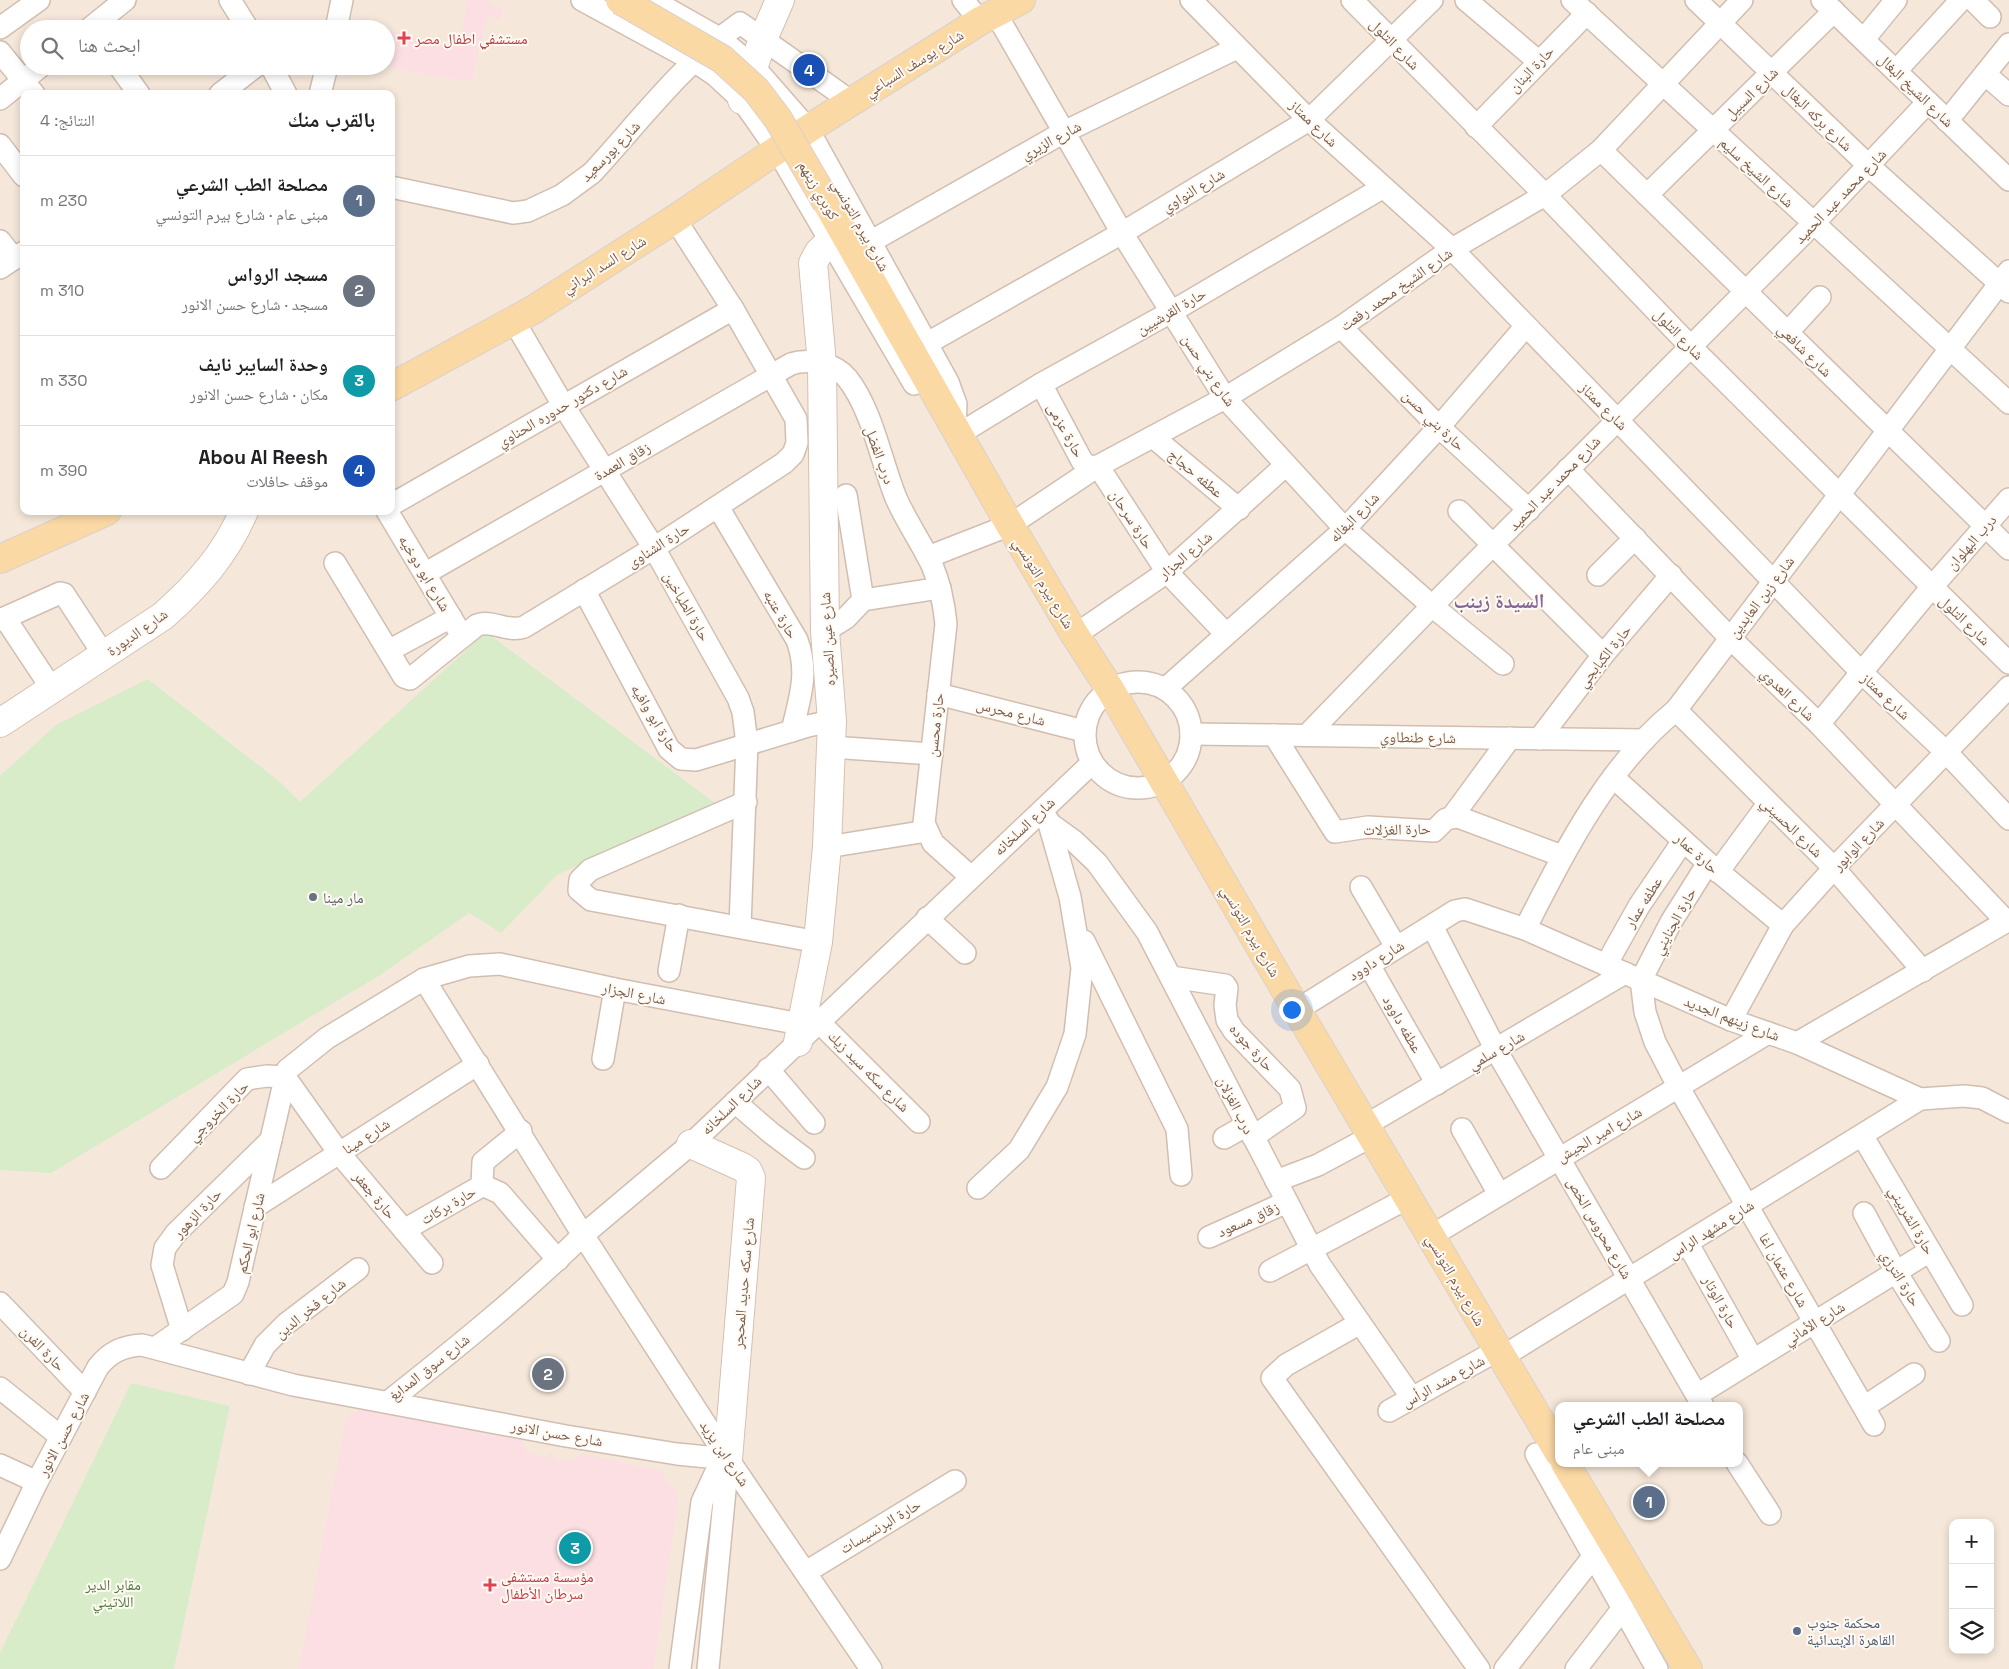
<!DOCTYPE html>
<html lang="ar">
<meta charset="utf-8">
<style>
:root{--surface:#fff;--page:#f6f6f6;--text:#202124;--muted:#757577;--line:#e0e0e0;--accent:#ea580c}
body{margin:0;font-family:"Space Grotesk","Noto Naskh Arabic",sans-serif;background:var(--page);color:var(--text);direction:rtl}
.controls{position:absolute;right:15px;bottom:15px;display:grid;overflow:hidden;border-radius:10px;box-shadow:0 2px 8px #0003}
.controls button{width:45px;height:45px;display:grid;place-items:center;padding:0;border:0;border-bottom:1px solid var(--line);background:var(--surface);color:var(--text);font:25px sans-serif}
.you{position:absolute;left:1291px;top:1009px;width:18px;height:18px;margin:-12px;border:4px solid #fff;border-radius:50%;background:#1a73e8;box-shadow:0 0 0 8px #1a73e833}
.badge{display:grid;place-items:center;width:32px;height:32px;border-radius:50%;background:var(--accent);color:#fff;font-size:16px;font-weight:700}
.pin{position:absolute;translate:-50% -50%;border:2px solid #fff;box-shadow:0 1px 5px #0006}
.popup{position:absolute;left:1555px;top:1402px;width:188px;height:65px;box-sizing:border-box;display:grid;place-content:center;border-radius:10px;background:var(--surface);filter:drop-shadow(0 1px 4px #0005);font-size:16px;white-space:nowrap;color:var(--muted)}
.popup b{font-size:19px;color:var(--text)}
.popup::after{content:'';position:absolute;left:50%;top:100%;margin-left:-10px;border:10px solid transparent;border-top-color:var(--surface)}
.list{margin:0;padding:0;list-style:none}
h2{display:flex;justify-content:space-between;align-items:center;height:65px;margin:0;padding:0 20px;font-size:21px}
h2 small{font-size:16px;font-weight:400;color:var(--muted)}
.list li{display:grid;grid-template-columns:32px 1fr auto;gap:15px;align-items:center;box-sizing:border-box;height:90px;padding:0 20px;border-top:1px solid var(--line)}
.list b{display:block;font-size:19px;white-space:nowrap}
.list p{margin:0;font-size:16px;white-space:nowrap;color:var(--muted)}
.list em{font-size:16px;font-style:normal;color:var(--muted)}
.icon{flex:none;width:28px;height:28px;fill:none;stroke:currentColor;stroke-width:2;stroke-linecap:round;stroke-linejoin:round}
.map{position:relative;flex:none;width:2009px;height:1669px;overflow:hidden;direction:ltr}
.search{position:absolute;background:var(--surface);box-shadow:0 2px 8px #0003;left:20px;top:20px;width:375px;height:55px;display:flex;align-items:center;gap:12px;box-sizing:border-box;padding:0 18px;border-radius:28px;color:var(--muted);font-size:19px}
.panel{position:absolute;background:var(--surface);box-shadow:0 2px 8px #0003;left:20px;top:90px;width:375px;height:425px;border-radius:10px;direction:rtl}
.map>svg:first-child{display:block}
.residential{fill:#f5e8da;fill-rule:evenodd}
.medical{fill:#fbdfe3}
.green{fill:#d8ecc9}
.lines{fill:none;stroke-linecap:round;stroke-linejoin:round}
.street-casing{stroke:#d1beb0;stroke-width:24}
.secondary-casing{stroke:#d6c0b0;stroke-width:30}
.primary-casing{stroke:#dad1cd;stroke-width:30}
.street{stroke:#fff;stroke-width:21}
.secondary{stroke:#fff;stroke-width:28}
.primary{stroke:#fbd9a5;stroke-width:28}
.primary-bridge-casing{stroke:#dad1cd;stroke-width:30;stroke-linecap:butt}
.primary-bridge{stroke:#fbd9a5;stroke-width:28}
.health-dot{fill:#e0444e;stroke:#fffaf3;stroke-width:2}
.worship-dot{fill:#6b7280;stroke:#fffaf3;stroke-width:2}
.service-dot{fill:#5c6f8a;stroke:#fffaf3;stroke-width:2}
.labels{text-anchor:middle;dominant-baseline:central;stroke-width:4;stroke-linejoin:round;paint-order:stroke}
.health-label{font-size:15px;fill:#be3a42;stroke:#fffaf3;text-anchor:start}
.street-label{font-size:15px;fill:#7a5c4d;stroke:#fffaf3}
.worship-label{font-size:15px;fill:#5b616d;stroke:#fffaf3;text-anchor:start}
.park-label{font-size:15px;fill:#537a41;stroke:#fffaf3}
.service-label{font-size:15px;fill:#4e5e75;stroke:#fffaf3;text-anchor:start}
.district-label{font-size:20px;font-weight:bold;fill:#846695;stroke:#fffaf3}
</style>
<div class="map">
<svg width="2009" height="1669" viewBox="0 0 2009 1669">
<rect width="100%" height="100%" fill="#fdf6ec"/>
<path class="residential" d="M0,0H2009V1669H0ZM29,29H386V66H29ZM24,94H391V511H24ZM1559,1406H1739V1463H1559ZM1953,1523H1990V1650H1953Z"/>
<g class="medical">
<polygon points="468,0 486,0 504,10 499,20 488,15 471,82 380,66 386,66 386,30 458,47"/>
<polygon points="363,1409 522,1440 526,1453 546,1457 547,1454 551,1453 555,1456 554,1459 568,1461 582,1454 659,1470 674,1489 678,1501 653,1669 299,1669 345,1424 351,1413"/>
</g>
<g class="green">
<polygon points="486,632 719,806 629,841 557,875 501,933 469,913 380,975 51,1173 0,1170 0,776 56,725 148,679 280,782 300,802"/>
<polygon points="131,1383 230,1406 174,1669 0,1669 0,1653"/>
</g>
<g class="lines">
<defs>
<g id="street">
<polyline points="230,0 248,29"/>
<polyline points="582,0 694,61 715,75 742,100 777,150 914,384"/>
<polyline points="652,0 719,38 753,66 808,129 948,382 956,404 955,427"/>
<polyline points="963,0 980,21"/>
<polyline points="1191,0 1309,120 1452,249 1861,672 1947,753 2009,819"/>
<polyline points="1352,0 1545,195 1691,347 2009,663"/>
<polyline points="1466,0 1538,61"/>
<polyline points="1572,0 2009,403"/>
<polyline points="1696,0 1869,166 2009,292"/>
<polyline points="1822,0 2009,180"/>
<polyline points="1973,0 1990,17"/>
<polyline points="995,12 1122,233 1225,398 1345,529 1432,606 1503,664"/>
<polyline points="0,28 39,0"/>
<polyline points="89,29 125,0"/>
<polyline points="336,29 342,0"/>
<polyline points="1864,39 1896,0"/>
<polyline points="0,52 34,94"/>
<polyline points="119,66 139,94"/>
<polyline points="271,66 286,94"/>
<polyline points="1896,71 1961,0"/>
<polyline points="1985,74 2009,95"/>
<polyline points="220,94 256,66"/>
<polyline points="320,94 327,66"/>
<polyline points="0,99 41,66"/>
<polyline points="1947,121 2009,44"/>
<polyline points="1476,127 1587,13"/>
<polyline points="0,145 24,176"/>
<polyline points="1601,150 2009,549"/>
<path d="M391,187L513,213L528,211L562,195L592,173C639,122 683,63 740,23L852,102"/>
<polyline points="1647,195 1834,11"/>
<polyline points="0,241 14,259"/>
<polyline points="870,242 1064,132 1237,48"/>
<polyline points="0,268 24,252"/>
<polyline points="514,321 563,405 654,548 738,698 743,712 747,744 740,926"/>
<polyline points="1341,327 1439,427 1529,510"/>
<polyline points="1787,333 1820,297"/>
<polyline points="926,344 1122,233 1309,120 1432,0"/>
<polyline points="1041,384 1082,461 1089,467 1098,466 1167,572 1226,634"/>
<polyline points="959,434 1041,384 1171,312 1382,188"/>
<polyline points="1153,437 1239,509"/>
<polyline points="1568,469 1730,638 1819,724 2006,921"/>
<polyline points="846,495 863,600"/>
<polyline points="391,505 733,309"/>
<path d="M718,507L797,640C809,673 800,697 792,731"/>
<polyline points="387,511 462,636"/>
<polyline points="1459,511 1603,655"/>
<polyline points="928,557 1010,525 1098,466 1225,398 1341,327 1452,249 1545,195 1601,150 1742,0"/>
<path d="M335,563L404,677L410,679L477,625C492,619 507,633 524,627L654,548L784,463L793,454L797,443L796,419L733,309L675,219"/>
<path d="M426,573L791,364C808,358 835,363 847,378C872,409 881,461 896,498C906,521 921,542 932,565C940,584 944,604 946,624L924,823L933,843L971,877"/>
<polyline points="1598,575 1635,538"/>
<polyline points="584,590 669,749 681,759 696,760 808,726 832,721"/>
<polyline points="5,618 52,689"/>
<polyline points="0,620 60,593 64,594 104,655"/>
<polyline points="825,631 846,618 863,600 940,588"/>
<polyline points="1075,635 1167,572 1286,465"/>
<polyline points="390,650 451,617"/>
<circle cx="1138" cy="735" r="53"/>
<polyline points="1165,689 1345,529 1439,427 1525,327"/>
<polyline points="938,694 1084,731"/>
<polyline points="1676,710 1834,868 1923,971"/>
<polyline points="1819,724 1931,588 2009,499"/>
<polyline points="1191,734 1644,740"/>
<polyline points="1274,735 1335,832 1368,827 1434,831 1446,819 1458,817 1562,856"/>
<polyline points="1307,735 1432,606 1813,224 1928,102"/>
<polyline points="1539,739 1603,655 1671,575"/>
<polyline points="831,747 932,754"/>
<polyline points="1613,777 1708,863 1783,925"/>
<polyline points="746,802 590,870 580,880 579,890 591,900 818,942"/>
<polyline points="1452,817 1510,738"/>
<polyline points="1049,823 1074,841 1097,863 1147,932 1320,1265 1412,1398"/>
<polyline points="827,847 927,831"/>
<polyline points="1708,863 1671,922 1641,980 1645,1012 1655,1042 1679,1088 1874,1425"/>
<polyline points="1718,872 1768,804"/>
<polyline points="1361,887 1396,947"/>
<polyline points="927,918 965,953"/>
<polyline points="1432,926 1496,1050 1703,1406"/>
<path d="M1525,929C1565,851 1607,766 1676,710L2009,271"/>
<polyline points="1084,941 1177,1129 1181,1175"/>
<polyline points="1369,965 1437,1084"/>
<polyline points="1606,965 1639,906 1683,841"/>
<polyline points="669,971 679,915"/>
<polyline points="1171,977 1225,985 1227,988 1225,1005 1227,1020 1234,1031 1290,1089 1295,1108 1253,1137"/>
<polyline points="424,979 583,1235 691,1144 1092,763"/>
<polyline points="1297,1010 1455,911 1465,909 1525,929 1731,1020 1797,1043 1920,1099 1964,1096 1982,1098 2009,1112"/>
<polyline points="1731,1020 1783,925 1834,868 2009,687"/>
<polyline points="818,1021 919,1122"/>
<polyline points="1797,1043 2009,920"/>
<polyline points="603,1059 615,989"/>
<polyline points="768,1069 814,1123"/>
<polyline points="285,1077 339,1153 432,1263"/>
<polyline points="735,1102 771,1133 804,1158"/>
<polyline points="1366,1125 1625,973"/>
<polyline points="1462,1129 1499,1194"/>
<polyline points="1862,1135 1962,1305"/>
<polyline points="1224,1138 1247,1125"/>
<polyline points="161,1168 247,1079 267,1076 285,1077"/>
<polyline points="1276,1181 1318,1165 1372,1136"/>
<polyline points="482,1185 500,1193 558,1260"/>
<polyline points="978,1188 1019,1150 1057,1087 1075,1034 1082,968 1070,897 1048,820"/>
<polyline points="255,1207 478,1064"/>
<polyline points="1864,1213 1896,1272 1939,1341"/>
<polyline points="404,1230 478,1188 482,1185 483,1162 521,1131"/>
<polyline points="1431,1236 1768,1033"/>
<polyline points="1209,1237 1287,1202"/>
<polyline points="1688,1244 1753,1360"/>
<polyline points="1270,1271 1408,1198"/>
<polyline points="0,1303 85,1392"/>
<polyline points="1360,1323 1286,1365 1272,1378 1479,1669"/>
<polyline points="182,1330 162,1265 165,1248 176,1233 271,1140"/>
<polyline points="155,1348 233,1294 238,1282 287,1070 327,1038 424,979 469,966 500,964 615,989 800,1024"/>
<polyline points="1502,1357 1920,1099"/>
<polyline points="249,1374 265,1345 287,1323 358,1269"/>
<polyline points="0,1388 61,1437"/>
<polyline points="1697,1395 1930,1251"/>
<path d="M388,1402C455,1349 522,1295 583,1235L728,1459L871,1669"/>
<polyline points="1864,1407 1914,1374"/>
<polyline points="1389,1411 1498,1350"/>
<polyline points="1536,1454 1657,1669"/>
<polyline points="1737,1463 1770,1514"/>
<polyline points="0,1465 37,1482"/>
<path d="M0,1559L37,1482L98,1367C110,1352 123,1346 142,1345L293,1385L566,1436L677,1454L728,1459"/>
<polyline points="806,1572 955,1481"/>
<polyline points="680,1669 702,1502 715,1474 728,1459"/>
<polyline points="708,1669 728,1459"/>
<polyline points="1505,1669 1593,1557"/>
<polyline points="1576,1669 1623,1608"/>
</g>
<g id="secondary">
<polyline points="742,100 763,39 780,0"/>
<path d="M0,723L163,616C197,586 226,554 244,511"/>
<polyline points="798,1042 818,942 827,847 832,721 825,631 822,364 813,263 819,252 832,240"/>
<polyline points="691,1144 742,1167 748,1171 751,1178 728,1459"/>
</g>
<g id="primary">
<polyline points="827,203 1010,525 1075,635 1110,689 1297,1010 1559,1453"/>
<polyline points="391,387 533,310 675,219 808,129 980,21 1021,0"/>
<polyline points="0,559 107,511"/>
<polyline points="1565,1463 1688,1669"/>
</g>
</defs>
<use href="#street" class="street-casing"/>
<use href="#secondary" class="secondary-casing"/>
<use href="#primary" class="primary-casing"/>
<use href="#street" class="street"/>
<use href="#secondary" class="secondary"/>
<use href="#primary" class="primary"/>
<defs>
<polyline id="primary-bridge" points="620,0 722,59 756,90 778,119 827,203"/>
</defs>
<use href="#primary-bridge" class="primary-bridge-casing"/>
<use href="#primary-bridge" class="primary-bridge"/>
</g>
<g class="health-dot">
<path d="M401.5 30.5h5v5h5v5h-5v5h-5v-5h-5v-5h5z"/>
<path d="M487.5 1577.5h5v5h5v5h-5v5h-5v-5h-5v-5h5z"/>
</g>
<circle class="worship-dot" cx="313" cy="897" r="5"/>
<circle class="service-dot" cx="1797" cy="1631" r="5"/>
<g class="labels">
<g class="health-label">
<text x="415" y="38">مستشفي اطفال مصر</text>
<text x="501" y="1576">مؤسسة مستشفى<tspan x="501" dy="17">سرطان الأطفال</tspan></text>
</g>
<g class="street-label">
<text transform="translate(1395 44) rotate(46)">شارع التلول</text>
<text transform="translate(914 63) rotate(-32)">شارع يوسف السباعي</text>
<text transform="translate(1531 69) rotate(-46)">حارة البنان</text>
<text transform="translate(1916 90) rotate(44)">شارع الشيخ البغال</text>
<text transform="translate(1751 93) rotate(-44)">شارع السبيل</text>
<text transform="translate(1818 117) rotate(44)">شارع بركه البغال</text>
<text transform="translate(1314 123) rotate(44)">شارع ممتاز</text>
<text transform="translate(1051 140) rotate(-28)">شارع الزيري</text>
<text transform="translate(610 151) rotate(-46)">شارع بورسعيد</text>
<text transform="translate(1757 172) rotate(43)">شارع الشيخ سليم</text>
<text transform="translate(819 190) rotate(60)">كوبري زينهم</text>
<text transform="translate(1193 190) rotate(-31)">شارع النواوي</text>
<text transform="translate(1840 196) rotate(-46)">شارع محمد عبد الحميد</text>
<text transform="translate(861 225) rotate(61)">شارع بيرم التونسي</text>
<text transform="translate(604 264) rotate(-32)">شارع السد البراني</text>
<text transform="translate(1396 289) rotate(-35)">شارع الشيخ محمد رفعت</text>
<text transform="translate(1171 311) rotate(-30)">حارة القرشيين</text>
<text transform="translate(1679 334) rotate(46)">شارع التلول</text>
<text transform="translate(1805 350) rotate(44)">شارع شافعي</text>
<text transform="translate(1209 370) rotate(56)">شارع بني حسن</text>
<text transform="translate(562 406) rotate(-30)">شارع دكتور حدوره الحناوي</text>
<text transform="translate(1604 406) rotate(45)">شارع ممتاز</text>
<text transform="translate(1434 420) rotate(44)">حارة بني حسن</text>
<text transform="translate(1066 430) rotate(61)">حارة عزمى</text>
<text transform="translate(880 455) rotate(70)">درب الفضل</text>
<text transform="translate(622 461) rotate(-30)">زقاق العمدة</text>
<text transform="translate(1196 473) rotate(40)">عطفه حجاج</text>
<text transform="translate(1554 483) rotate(-46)">شارع محمد عبد الحميد</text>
<text transform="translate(1354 517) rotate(-45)">شارع البغاله</text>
<text transform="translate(1132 519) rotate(57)">حارة سرحان</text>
<text transform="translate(1971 542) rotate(-49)">درب البهلوان</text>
<text transform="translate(658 545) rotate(-32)">حارة الشناوى</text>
<text transform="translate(1185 555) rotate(-40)">شارع الجزار</text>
<text transform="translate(425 573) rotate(59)">شارع ابو دوخيه</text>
<text transform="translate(1044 583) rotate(59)">شارع بيرم التونسي</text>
<text transform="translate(1761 597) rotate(-53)">شارع زين العابدين</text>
<text transform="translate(687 606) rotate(60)">حارة الطباخين</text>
<text transform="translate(781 614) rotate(60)">حارة عتبه</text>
<text transform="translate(1965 620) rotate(44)">شارع التلول</text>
<text transform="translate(137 632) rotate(-35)">شارع الديورة</text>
<text transform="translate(827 639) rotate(-93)">شارع عين الصيره</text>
<text transform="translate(1604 656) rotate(-51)">حارة الكبابجي</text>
<text transform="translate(1788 694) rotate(44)">شارع العدوي</text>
<text transform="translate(1886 696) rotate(43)">شارع ممتاز</text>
<text transform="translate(1011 712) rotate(14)">شارع محرس</text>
<text transform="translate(655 718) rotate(59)">حارة ابو وافيه</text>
<text transform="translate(935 725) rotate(-84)">حارة محسن</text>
<text transform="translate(1418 737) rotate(1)">شارع طنطاوي</text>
<text transform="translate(1024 826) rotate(-43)">شارع السلخانه</text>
<text transform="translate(1792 827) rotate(44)">شارع الحسيني</text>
<text transform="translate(1397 829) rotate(-1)">حارة الغزلات</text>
<text transform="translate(1858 844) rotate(-46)">شارع الوابور</text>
<text transform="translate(1697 853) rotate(42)">حارة عمار</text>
<text transform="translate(1643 902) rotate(-58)">عطفه عمار</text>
<text transform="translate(1674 921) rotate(-61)">حارة الجنايني</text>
<text transform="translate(1251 931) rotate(60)">شارع بيرم التونسي</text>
<text transform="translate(1376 960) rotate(-32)">شارع داوود</text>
<text transform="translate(634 993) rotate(11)">شارع الجزار</text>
<text transform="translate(1732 1018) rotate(21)">شارع زينهم الجديد</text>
<text transform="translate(1403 1024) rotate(60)">عطفه داوود</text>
<text transform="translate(1252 1047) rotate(48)">حارة جوده</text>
<text transform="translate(1496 1050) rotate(-30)">شارع سلمي</text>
<text transform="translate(869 1071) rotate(45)">شارع سكه سيد زيك</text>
<text transform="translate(731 1105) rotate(-44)">شارع السلخانه</text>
<text transform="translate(1236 1105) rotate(63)">درب الغزلان</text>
<text transform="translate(218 1111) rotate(-45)">حارة الخروجي</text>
<text transform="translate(1599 1134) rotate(-30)">شارع امير الجيش</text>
<text transform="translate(366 1136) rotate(-33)">شارع مينا</text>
<text transform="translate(375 1195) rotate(50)">حارة جعفر</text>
<text transform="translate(448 1205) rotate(-30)">حارة بركات</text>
<text transform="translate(197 1213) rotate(-46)">حارة الزهور</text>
<text transform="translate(1248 1219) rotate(-24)">زقاق مسعود</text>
<text transform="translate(1912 1220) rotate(60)">حارة الشربيني</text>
<text transform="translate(1600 1228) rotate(60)">شارع محروس الخص</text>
<text transform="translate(1711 1229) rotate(-32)">شارع مشهد الراس</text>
<text transform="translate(250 1233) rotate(-77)">شارع ابو الحكم</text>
<text transform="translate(1784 1270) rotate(60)">شارع عثمان اغا</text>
<text transform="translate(1901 1278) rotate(59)">حارة الترزي</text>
<text transform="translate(1456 1280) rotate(60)">شارع بيرم التونسي</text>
<text transform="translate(743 1283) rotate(-85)">شارع سكه حديد المحجر</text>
<text transform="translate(1721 1302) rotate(61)">حارة الوتار</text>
<text transform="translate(310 1308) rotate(-39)">شارع فخر الدين</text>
<text transform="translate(1814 1323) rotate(-32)">شارع الأماني</text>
<text transform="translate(43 1348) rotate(46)">حارة الفرن</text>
<text transform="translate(429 1367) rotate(-38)">شارع سوق المدابغ</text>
<text transform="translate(1443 1381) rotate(-29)">شارع مشد الرأس</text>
<text transform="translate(557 1433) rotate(10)">شارع حسن الانور</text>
<text transform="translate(63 1434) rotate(-62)">شارع حسن الانور</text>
<text transform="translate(725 1453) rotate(56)">شارع ابن يزيد</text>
<text transform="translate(880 1526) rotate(-31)">حارة البرنسيسات</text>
</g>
<g class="worship-label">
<text x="323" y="897">مار مينا</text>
</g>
<g class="park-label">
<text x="113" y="1584">مقابر الدير<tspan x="113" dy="17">اللاتيني</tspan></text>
</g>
<g class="service-label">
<text x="1807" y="1622">محكمة جنوب<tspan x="1807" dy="17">القاهرة الإبتدائية</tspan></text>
</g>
<g class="district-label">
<text x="1499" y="601">السيدة زينب</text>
</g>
</g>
</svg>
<div class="controls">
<button>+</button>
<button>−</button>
<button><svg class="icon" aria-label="layers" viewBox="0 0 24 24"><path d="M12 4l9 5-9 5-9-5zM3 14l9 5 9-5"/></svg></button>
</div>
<div class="you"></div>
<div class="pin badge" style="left:1649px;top:1502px;background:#5c6f8a">1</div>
<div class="popup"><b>مصلحة الطب الشرعي</b>مبنى عام</div>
<div class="pin badge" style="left:548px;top:1374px;background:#6b7280">2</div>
<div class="pin badge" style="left:575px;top:1548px;background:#0f9aa8">3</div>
<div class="pin badge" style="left:809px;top:70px;background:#1a4fb4">4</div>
<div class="search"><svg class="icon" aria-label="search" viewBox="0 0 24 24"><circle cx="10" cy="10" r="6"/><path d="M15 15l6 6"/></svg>ابحث هنا</div>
<section class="panel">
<h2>بالقرب منك<small>النتائج: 4</small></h2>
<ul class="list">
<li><span class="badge" style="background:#5c6f8a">1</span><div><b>مصلحة الطب الشرعي</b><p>مبنى عام · شارع بيرم التونسي</p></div><em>230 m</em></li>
<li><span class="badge" style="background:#6b7280">2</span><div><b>مسجد الرواس</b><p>مسجد · شارع حسن الانور</p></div><em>310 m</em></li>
<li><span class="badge" style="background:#0f9aa8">3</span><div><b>وحدة السايبر نايف</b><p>مكان · شارع حسن الانور</p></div><em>330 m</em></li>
<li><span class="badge" style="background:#1a4fb4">4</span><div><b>Abou Al Reesh</b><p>موقف حافلات</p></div><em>390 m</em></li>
</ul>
</section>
</div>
